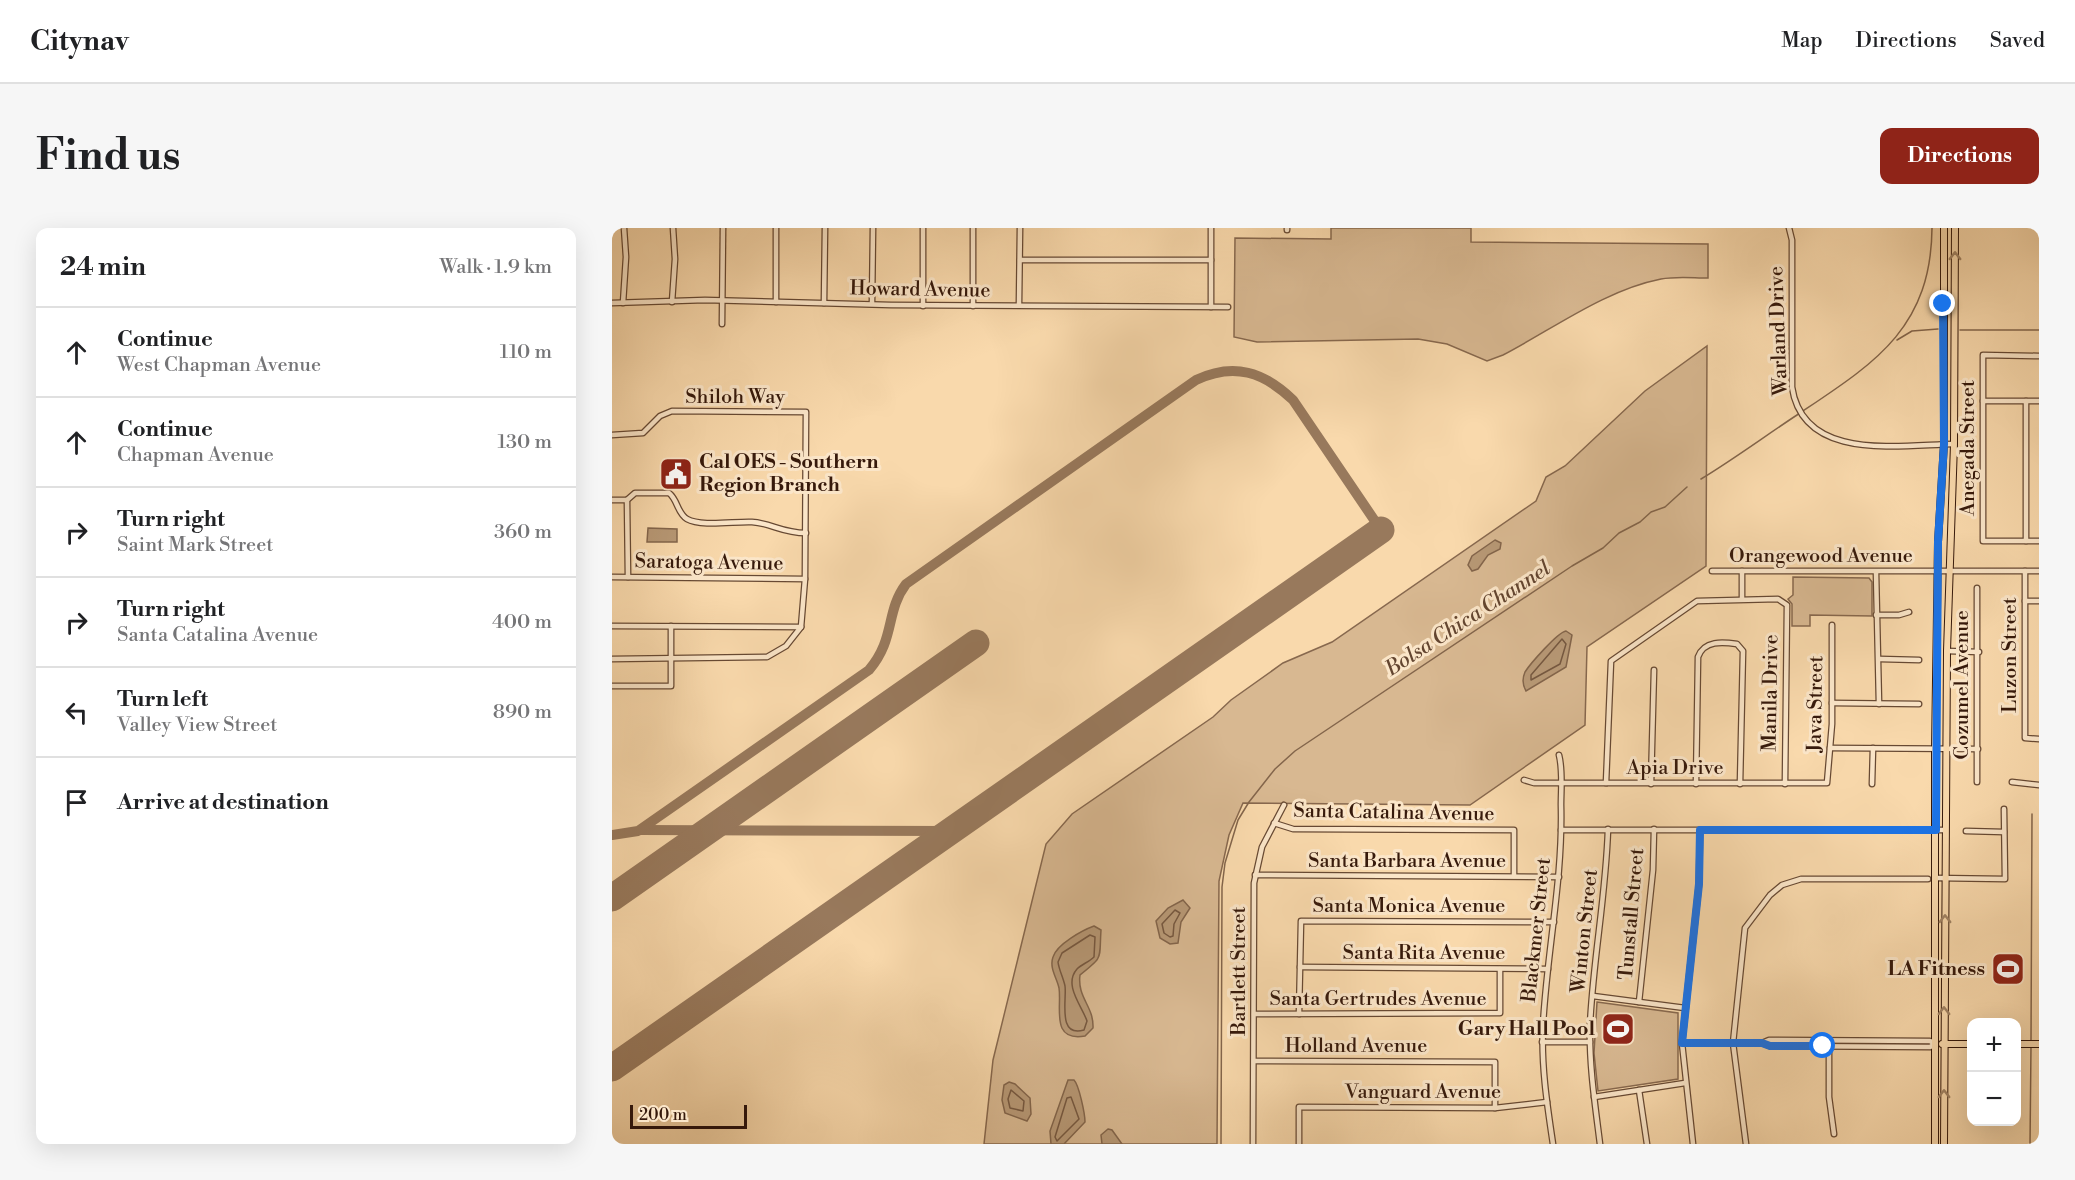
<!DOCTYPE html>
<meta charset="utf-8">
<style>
:root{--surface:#fff;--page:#f6f6f6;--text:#202124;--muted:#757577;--line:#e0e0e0;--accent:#8f2418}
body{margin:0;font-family:"Libre Bodoni",serif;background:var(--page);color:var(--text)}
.controls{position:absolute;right:18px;bottom:18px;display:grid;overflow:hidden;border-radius:12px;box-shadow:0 6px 24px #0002}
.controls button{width:54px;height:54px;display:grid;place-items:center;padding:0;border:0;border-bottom:2px solid var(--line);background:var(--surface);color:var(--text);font:30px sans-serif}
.scale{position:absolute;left:18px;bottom:15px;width:117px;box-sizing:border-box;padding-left:6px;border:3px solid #36190b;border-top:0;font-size:16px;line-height:21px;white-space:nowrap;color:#36190b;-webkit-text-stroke:4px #fbe6c9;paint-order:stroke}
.stop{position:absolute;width:18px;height:18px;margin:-14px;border:4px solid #1a73e8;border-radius:50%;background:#fff}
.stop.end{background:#1a73e8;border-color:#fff;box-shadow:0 2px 6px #0008}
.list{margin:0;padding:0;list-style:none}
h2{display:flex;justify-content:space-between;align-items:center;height:78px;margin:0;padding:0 24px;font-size:26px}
h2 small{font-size:20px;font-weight:400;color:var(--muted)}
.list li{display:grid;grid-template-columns:39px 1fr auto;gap:18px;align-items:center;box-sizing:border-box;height:90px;padding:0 24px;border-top:2px solid var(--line)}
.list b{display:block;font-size:22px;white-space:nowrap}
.list p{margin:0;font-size:20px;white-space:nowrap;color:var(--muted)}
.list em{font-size:20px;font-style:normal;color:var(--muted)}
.icon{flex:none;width:33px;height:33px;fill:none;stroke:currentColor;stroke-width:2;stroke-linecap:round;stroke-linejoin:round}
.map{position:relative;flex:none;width:1427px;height:916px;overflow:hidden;border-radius:12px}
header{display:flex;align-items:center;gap:36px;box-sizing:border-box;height:84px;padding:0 30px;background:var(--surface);border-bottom:2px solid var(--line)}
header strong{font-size:28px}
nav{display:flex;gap:33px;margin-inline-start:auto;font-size:21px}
.intro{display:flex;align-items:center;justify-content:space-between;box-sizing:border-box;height:144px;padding:0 36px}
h1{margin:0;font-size:42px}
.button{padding:15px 27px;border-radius:12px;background:var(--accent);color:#fff;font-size:21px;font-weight:700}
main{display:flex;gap:36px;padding:0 36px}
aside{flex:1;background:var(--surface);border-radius:12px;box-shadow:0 6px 24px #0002}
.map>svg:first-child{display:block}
.green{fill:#d8b891;stroke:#87684e;stroke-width:1.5}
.water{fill:#b79875;stroke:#83654b;stroke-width:1.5}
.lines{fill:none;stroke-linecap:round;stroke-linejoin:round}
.shore{stroke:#765840;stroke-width:1.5}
.stream{stroke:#83654b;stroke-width:1.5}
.taxiway{stroke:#98795c;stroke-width:10}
.runway{stroke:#98795c;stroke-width:27}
.minor-casing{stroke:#674933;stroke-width:7}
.major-casing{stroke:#36190b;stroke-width:8}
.minor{stroke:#fbe6c9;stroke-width:4.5}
.major{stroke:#f9d9ac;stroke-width:6}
.oneway{stroke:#a18364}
.route{stroke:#1a73e8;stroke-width:8}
.labels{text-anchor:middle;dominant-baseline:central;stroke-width:6;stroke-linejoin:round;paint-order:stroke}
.street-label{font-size:20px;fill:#36190b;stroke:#fbe6c9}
.poi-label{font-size:20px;font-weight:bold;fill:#36190b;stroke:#fbe6c9;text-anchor:end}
.water-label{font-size:21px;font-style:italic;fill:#634530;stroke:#fbe6c9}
</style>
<header>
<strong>Citynav</strong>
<nav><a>Map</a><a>Directions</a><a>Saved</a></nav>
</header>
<div class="intro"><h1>Find us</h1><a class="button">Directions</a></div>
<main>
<aside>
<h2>24 min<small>Walk · 1.9 km</small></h2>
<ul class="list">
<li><svg class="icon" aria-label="ahead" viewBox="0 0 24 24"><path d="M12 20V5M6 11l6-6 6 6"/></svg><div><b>Continue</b><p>West Chapman Avenue</p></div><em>110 m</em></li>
<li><svg class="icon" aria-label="ahead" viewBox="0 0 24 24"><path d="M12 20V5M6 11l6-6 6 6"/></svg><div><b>Continue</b><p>Chapman Avenue</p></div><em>130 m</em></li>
<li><svg class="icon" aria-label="right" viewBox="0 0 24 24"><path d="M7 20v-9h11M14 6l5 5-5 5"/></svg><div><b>Turn right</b><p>Saint Mark Street</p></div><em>360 m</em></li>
<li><svg class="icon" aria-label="right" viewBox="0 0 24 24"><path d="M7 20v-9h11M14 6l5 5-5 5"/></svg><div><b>Turn right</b><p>Santa Catalina Avenue</p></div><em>400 m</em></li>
<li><svg class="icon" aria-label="left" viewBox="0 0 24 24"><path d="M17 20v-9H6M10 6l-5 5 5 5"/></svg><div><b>Turn left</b><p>Valley View Street</p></div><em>890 m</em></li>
<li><svg class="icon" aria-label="arrive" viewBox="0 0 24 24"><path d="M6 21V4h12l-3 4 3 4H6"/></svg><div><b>Arrive at destination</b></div></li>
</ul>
</aside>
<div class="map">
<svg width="1427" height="916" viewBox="0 0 1427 916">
<rect width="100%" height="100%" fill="#f9d9ac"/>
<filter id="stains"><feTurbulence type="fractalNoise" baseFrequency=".00333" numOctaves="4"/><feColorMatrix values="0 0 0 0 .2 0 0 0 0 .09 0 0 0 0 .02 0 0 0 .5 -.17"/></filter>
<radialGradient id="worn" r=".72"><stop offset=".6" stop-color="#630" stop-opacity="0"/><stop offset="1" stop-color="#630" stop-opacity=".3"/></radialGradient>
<g class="green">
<path d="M719,0H859V14L1096,16V50C1081,50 1064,48 1049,51C993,62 941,101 891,127L875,133L835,116L806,111L645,114L622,109L623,10L719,11Z"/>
<polygon points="1095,118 1094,338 975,419 973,497 858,577 631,575 617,607 607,653 605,916 372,916 381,832 434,616 460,586 601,489 619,472 671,435 720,414 924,273 934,249 953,238 1033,163"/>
<polygon points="1181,349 1257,350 1260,354 1260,388 1198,387 1198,398 1180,398 1180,376 1176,371 1181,367"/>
<polygon points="985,774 1066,785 1066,851 986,863 982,825"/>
</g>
<g class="water">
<polygon points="36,300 65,301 65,314 35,314"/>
<polygon points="883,312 889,315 888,321 876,327 866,341 860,343 856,337 860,328"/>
<path d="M954,403L960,407L954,439L914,463C911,458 910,451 913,444C918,436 946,404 954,403Z"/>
<polygon points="571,672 578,680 569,694 566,715 558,716 548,710 544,693 556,680"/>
<path d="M482,698L489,702C487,732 492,728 468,747C465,770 482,778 481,800L473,808C438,814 450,779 447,760C445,750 437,740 441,729C445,716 471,702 482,698Z"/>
<path d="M456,852H462C467,857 473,886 473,894L452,916H439L438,903Z"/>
<polygon points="397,854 403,856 418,870 419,886 415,893 393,885 390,872 392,857"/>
<polygon points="496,901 500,902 510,916 490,916 489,907"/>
</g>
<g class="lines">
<g class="shore">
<polygon points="950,411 954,416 948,436 919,452 919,447"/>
<polygon points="563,682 568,685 562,696 561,708 558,709 552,705 550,696"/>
<path d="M478,707L483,709L482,729C477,734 470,736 465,741C451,757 470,778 475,793L472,802C445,810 455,771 453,758C451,749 447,742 446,734L450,725Z"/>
<polygon points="399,862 412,873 411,883 398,880 396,871"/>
<polygon points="459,869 467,891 445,913 443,909 455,870"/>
</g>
<g class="stream">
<polyline points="1348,102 1427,102"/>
<polyline points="1285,112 1300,103 1326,101"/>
<path d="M1089,251C1122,231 1153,208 1185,187C1261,136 1319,102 1320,0"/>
<polyline points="1419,813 1420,586"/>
<polyline points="609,916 610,659 613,635 626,592 637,574 663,541 683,523 960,338 991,320 1007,305 1028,294 1039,284 1053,279 1075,259"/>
<polyline points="1418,916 1419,818"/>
</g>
<g class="taxiway">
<polyline points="29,602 339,603"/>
<path d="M0,607L26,603L257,442C284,410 273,384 294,356L584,152C622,134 652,144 681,172L769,302"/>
</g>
<g class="runway">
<polyline points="0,670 364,415"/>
<polyline points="0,840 769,302"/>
</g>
<defs>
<g id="minor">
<polyline points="164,0 164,74"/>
<polyline points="311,0 311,78"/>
<polyline points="599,0 599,79"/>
<path d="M1177,0L1180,12V159C1191,234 1287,217 1342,216"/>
<polyline points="675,2 675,0"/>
<polyline points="408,32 599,32"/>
<polyline points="60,74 63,31 61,0"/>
<polyline points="0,75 93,72 279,77 616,79"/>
<polyline points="11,75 14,29 12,0"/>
<polyline points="212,75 213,0"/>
<polyline points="260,75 261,0"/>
<polyline points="407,76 408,0"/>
<polyline points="361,78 361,0"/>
<polyline points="110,96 111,0"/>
<polyline points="1427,128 1371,127 1371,313 1427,313"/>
<polyline points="1371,173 1427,173"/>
<polyline points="1414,173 1414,313"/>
<polyline points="0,207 31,205 48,188 60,183 194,184 193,351 189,399 0,398"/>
<polyline points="0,272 15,272"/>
<polyline points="1100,343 1427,343"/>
<polyline points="1130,343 1130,371"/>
<polyline points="1413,343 1413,510 1427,511"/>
<polyline points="1264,344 1267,476"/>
<polyline points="0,349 193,351"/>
<path d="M16,349L15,272L23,265H57C66,272 65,285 75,291C89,299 124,293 140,294C159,295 170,305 194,305"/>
<polyline points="1413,373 1427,373"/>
<polyline points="1264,387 1287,387 1297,384"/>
<polyline points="1335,423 1367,424"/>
<polyline points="0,431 155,429 174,418 189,399"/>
<polyline points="1268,431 1307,432"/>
<polyline points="0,458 59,458 59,398"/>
<polyline points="1220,475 1307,476"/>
<polyline points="1218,520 1366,521"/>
<polyline points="912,552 922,555 1215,555 1220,496 1220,397"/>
<polyline points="1365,554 1365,360"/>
<polyline points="1400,554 1427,557"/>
<polyline points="994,555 999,433 1085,373 1166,371 1175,377 1173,556"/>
<polyline points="1039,556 1042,442"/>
<path d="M1084,556L1086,429C1092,412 1111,414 1125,416L1131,423L1128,556"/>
<polyline points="1260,556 1261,520"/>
<polyline points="662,595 681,601 902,602 902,648"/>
<polyline points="949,602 1333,602"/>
<polyline points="1354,603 1392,604"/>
<polyline points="643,647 947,649"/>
<polyline points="1324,650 1393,651 1392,581"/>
<polyline points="688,739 936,741"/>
<polyline points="981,768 1073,780"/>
<polyline points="1027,774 1041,642 1042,601"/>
<polyline points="642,786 888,785 888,741"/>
<polyline points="687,786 689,693 942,694"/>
<polyline points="930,814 978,814"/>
<polyline points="1070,815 1150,815 1157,812 1318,813 1323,816"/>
<polyline points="1150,815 1158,818 1318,819 1323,816"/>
<polyline points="1217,818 1217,869 1222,906"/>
<polyline points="642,833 883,834 883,880"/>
<polyline points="1027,862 1035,916"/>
<polyline points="982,869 1073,855"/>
<polyline points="641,916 642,655 650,619 672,577"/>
<polyline points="687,916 687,879 883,880 935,874"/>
<path d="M941,916C935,876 929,837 931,797C935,723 951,651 949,577C949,561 951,543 947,527"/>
<path d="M988,916C983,876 977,837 978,797C981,732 994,667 996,601"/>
<polyline points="1081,916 1070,815 1087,656 1088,602"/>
<polyline points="1134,916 1121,815 1133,700 1158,667 1170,657 1189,651 1316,651"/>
</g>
<g id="major">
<polyline points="1330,816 1360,816"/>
<polyline points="1404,816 1427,816"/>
<polyline points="1323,916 1323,521 1326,314 1332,216 1332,0"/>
<polyline points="1332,916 1335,423 1342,216 1343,0"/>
</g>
</defs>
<use href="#minor" class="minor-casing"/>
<use href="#major" class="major-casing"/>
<use href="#minor" class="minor"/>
<use href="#major" class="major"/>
</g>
<defs><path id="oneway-chevron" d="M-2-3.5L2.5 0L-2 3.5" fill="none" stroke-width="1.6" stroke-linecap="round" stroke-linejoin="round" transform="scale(1.5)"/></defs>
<g class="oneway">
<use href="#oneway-chevron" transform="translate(1343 28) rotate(-90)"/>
<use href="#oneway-chevron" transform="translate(1333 691) rotate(-90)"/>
<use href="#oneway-chevron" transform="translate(1332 783) rotate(-90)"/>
<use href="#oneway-chevron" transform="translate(1332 866) rotate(-90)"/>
</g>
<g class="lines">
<polyline class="route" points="1211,818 1158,818 1150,815 1070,815 1087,656 1088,602 1324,602 1326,314 1332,216 1331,76"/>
</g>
<defs>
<symbol id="civic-square" viewBox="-11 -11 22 22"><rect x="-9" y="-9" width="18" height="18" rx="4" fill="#8f2418" stroke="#fbe6c9"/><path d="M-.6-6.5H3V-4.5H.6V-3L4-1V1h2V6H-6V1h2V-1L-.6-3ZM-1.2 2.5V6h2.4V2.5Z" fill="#fff"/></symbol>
<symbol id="stadium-square" viewBox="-11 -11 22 22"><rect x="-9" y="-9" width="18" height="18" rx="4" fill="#8f2418" stroke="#fbe6c9"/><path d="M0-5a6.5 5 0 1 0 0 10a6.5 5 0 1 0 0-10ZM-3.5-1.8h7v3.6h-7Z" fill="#fff"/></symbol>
</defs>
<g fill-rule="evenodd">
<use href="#civic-square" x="45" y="227" width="38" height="38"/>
<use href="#stadium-square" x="1377" y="722" width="38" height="38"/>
<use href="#stadium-square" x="987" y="782" width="38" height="38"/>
</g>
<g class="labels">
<g class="street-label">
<text transform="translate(308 62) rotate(1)">Howard Avenue</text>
<text transform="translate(1167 103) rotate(-92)">Warland Drive</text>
<text x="123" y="169">Shiloh Way</text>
<text transform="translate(1356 220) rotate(-90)">Anegada Street</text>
<text x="1209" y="328">Orangewood Avenue</text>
<text transform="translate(97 335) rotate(1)">Saratoga Avenue</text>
<text transform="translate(1398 427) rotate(-90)">Luzon Street</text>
<text transform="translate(1350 457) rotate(-90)">Cozumel Avenue</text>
<text transform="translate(1159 465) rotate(-89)">Manila Drive</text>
<text transform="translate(1204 476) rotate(-89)">Java Street</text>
<text x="1063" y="540">Apia Drive</text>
<text transform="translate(782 585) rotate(1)">Santa Catalina Avenue</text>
<text x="795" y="633">Santa Barbara Avenue</text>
<text x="797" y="678">Santa Monica Avenue</text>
<text transform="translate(1020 686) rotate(-85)">Tunstall Street</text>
<text transform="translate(925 702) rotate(-84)">Blackmer Street</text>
<text transform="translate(973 703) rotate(-84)">Winton Street</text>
<text x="812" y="725">Santa Rita Avenue</text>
<text transform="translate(627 743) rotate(-90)">Bartlett Street</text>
<text x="766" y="771">Santa Gertrudes Avenue</text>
<text x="744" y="818">Holland Avenue</text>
<text x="811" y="864">Vanguard Avenue</text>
</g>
<g class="poi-label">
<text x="87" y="234" text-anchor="start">Cal OES - Southern<tspan x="87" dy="23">Region Branch</tspan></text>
<text x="1373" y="741">LA Fitness</text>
<text x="983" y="801">Gary Hall Pool</text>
</g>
<g class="water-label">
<text transform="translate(856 391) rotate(-33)">Bolsa Chica Channel</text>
</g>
</g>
<rect width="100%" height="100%" filter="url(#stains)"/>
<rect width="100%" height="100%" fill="url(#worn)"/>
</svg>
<div class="controls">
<button>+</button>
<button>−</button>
</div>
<div class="scale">200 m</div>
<div class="stop" style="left:1211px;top:818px"></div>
<div class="stop end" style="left:1331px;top:76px"></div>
</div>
</main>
